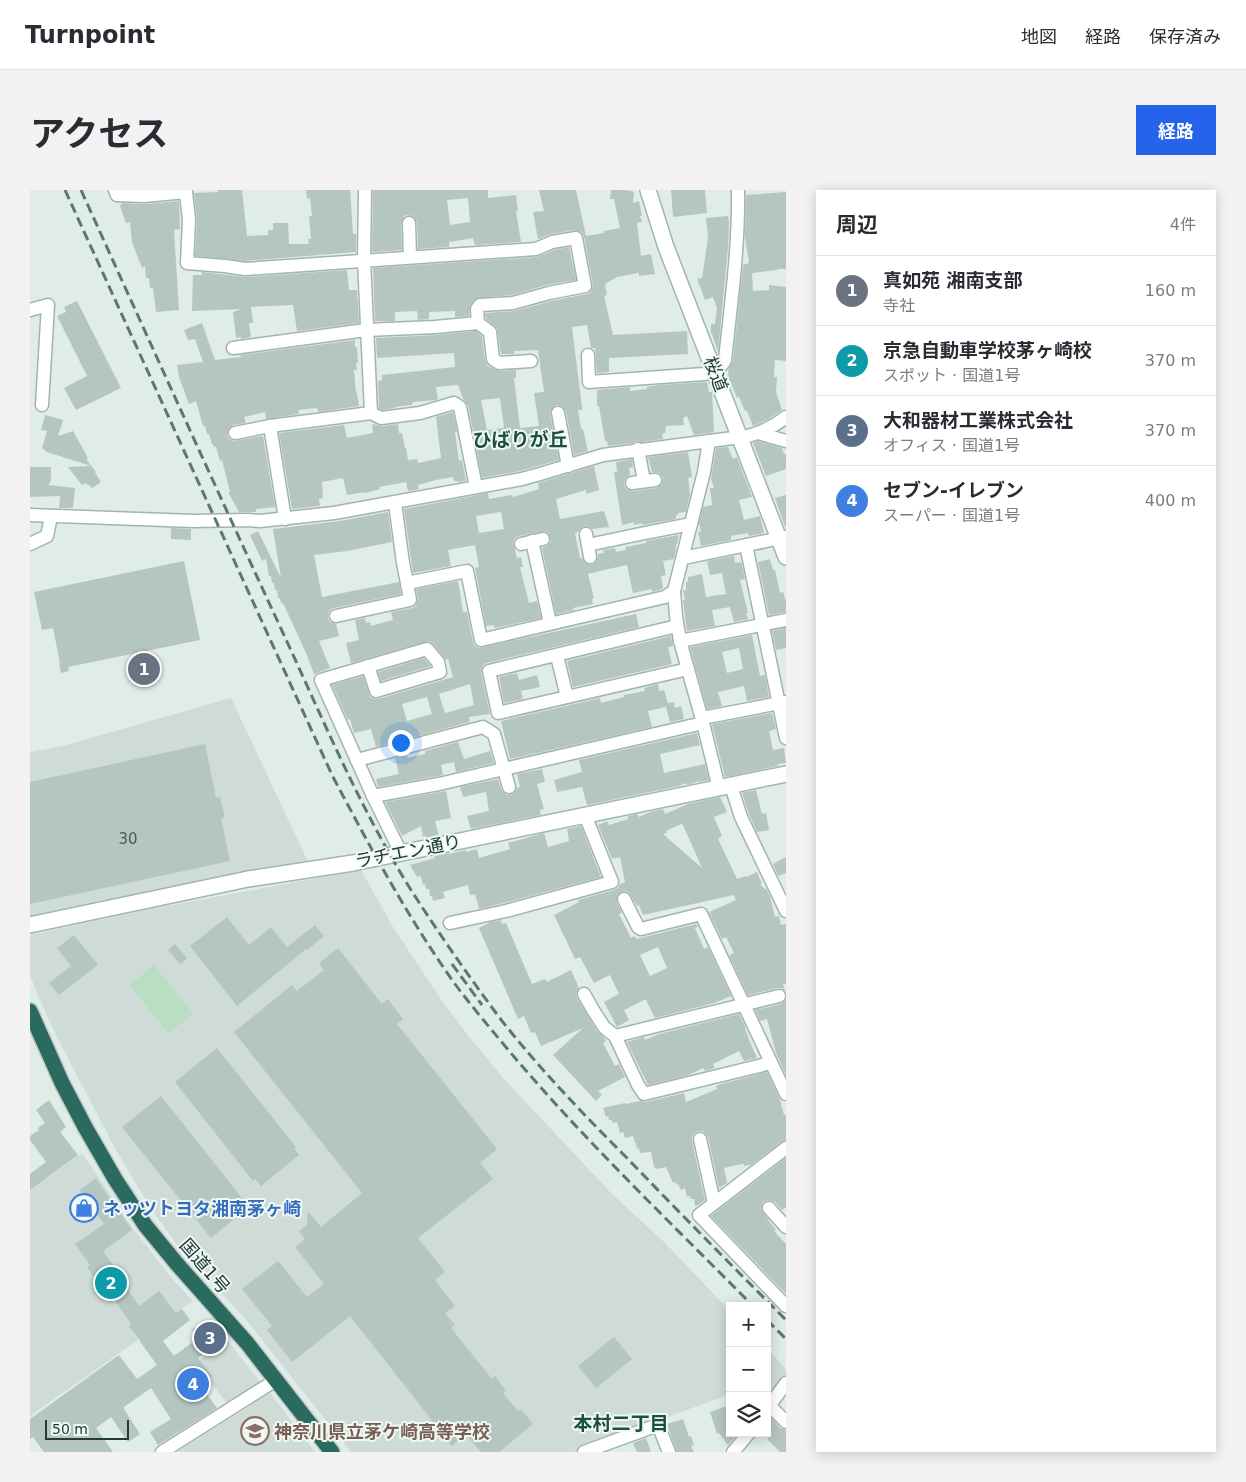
<!DOCTYPE html>
<html lang="ja">
<meta charset="utf-8">
<style>
:root{--surface:#fff;--page:#f2f2f3;--text:#2b2b33;--muted:#7c7c81;--line:#e1e1e2;--accent:#2563eb}
body{margin:0;font-family:"DejaVu Sans","Noto Sans JP",sans-serif;background:var(--page);color:var(--text)}
.controls{position:absolute;right:15px;bottom:15px;display:grid;overflow:hidden;border-radius:0px;box-shadow:0 2px 12px #0003}
.controls button{width:45px;height:45px;display:grid;place-items:center;padding:0;border:0;border-bottom:1px solid var(--line);background:var(--surface);color:var(--text);font:25px sans-serif}
.scale{position:absolute;left:15px;bottom:12px;width:84px;box-sizing:border-box;padding-left:5px;border:2px solid #203c36;border-top:0;font-size:14px;line-height:18px;white-space:nowrap;color:#203c36;-webkit-text-stroke:4px #f0f8f4;paint-order:stroke}
.you{position:absolute;left:370px;top:552px;width:18px;height:18px;margin:-12px;border:4px solid #fff;border-radius:50%;background:#1a73e8;box-shadow:0 0 0 8px #1a73e833}
.badge{display:grid;place-items:center;width:32px;height:32px;border-radius:50%;background:var(--accent);color:#fff;font-size:16px;font-weight:700}
.pin{position:absolute;translate:-50% -50%;border:2px solid #fff;box-shadow:0 1px 5px #0006}
.list{margin:0;padding:0;list-style:none}
h2{display:flex;justify-content:space-between;align-items:center;height:65px;margin:0;padding:0 20px;font-size:21px}
h2 small{font-size:16px;font-weight:400;color:var(--muted)}
.list li{display:grid;grid-template-columns:32px 1fr auto;gap:15px;align-items:center;box-sizing:border-box;height:70px;padding:0 20px;border-top:1px solid var(--line)}
.list b{display:block;font-size:19px;white-space:nowrap}
.list p{margin:0;font-size:16px;white-space:nowrap;color:var(--muted)}
.list em{font-size:16px;font-style:normal;color:var(--muted)}
.icon{flex:none;width:28px;height:28px;fill:none;stroke:currentColor;stroke-width:2;stroke-linecap:round;stroke-linejoin:round}
.map{position:relative;flex:none;width:756px;height:1262px;overflow:hidden;border-radius:0px}
header{display:flex;align-items:center;gap:30px;box-sizing:border-box;height:70px;padding:0 25px;background:var(--surface);border-bottom:1px solid var(--line)}
header strong{font-size:24px}
nav{display:flex;gap:28px;margin-inline-start:auto;font-size:18px}
.intro{display:flex;align-items:center;justify-content:space-between;box-sizing:border-box;height:120px;padding:0 30px}
h1{margin:0;font-size:35px}
.button{padding:12px 22px;border-radius:0px;background:var(--accent);color:#fff;font-size:18px;font-weight:700}
main{display:flex;gap:30px;padding:0 30px}
aside{flex:1;background:var(--surface);border-radius:0px;box-shadow:0 2px 12px #0003}
.map>svg:first-child{display:block}
.built{fill:#cedbd6}
.green{fill:#b8dec3}
.building{fill:#b5c6c0;fill-rule:evenodd}
.lines{fill:none;stroke-linecap:round;stroke-linejoin:round}
.street-casing{stroke:#a3b4ae;stroke-width:15}
.secondary-casing{stroke:#9eb8af;stroke-width:18}
.highway-casing{stroke:#c1c8c7;stroke-width:18}
.street{stroke:#fff;stroke-width:12}
.secondary{stroke:#fff;stroke-width:15}
.highway{stroke:#2b6a5f;stroke-width:15}
.rail{stroke:#5a7871;stroke-width:3;stroke-dasharray:10 5;stroke-linecap:butt}
.labels{text-anchor:middle;dominant-baseline:central;stroke-width:4;stroke-linejoin:round;paint-order:stroke}
.number-label{font-size:15px;fill:#455e58}
.street-label{font-size:18px;fill:#203c36;stroke:#f0f8f4}
.shop-label{font-size:18px;font-weight:bold;fill:#366cbe;stroke:#f0f8f4;text-anchor:start}
.education-label{font-size:18px;font-weight:bold;fill:#785e54;stroke:#f0f8f4;text-anchor:start}
.neighbourhood-label{font-size:19px;font-weight:bold;fill:#1b4f44;stroke:#f0f8f4}
</style>
<header>
<strong>Turnpoint</strong>
<nav><a>地図</a><a>経路</a><a>保存済み</a></nav>
</header>
<div class="intro"><h1>アクセス</h1><a class="button">経路</a></div>
<main>
<div class="map">
<svg width="756" height="1262" viewBox="0 0 756 1262">
<rect width="100%" height="100%" fill="#e0ece7"/>
<g class="built">
<polygon points="201,508 279,674 0,729 0,562 33,556"/>
<polygon points="331,680 363,737 412,811 441,849 474,889 582,1004 634,1052 700,1121 700,1204 543,1262 321,1262 217,1131 145,1052 120,1017 86,960 29,851 9,808 0,785 0,745 121,719"/>
<polygon points="52,963 104,1040 144,1091 163,1111 0,1226 0,1000"/>
<polygon points="197,1150 231,1193 198,1215 179,1190 159,1204 146,1186"/>
<polygon points="737,1158 756,1179 756,1187 737,1213"/>
<polygon points="240,1203 285,1262 147,1262 214,1220 230,1208"/>
</g>
<polygon class="green" points="124,775 163,824 138,843 100,795"/>
<g class="building">
<polygon points="188,0 212,0 217,46 238,45 238,40 243,40 243,33 258,33 259,54 279,54 278,49 281,49 279,26 282,26 280,8 277,9 276,0 320,0 323,44 326,44 326,62 215,71 165,66 167,30 164,3 188,2"/>
<path d="M343,0H458V8L486,5L488,21H486L491,52L445,55L443,48L419,52V57L388,59L387,32L383,26L378,25L374,26L371,33L372,60L342,62ZM438,8L440,32L420,35L417,10Z"/>
<path d="M509,0H546L556,46L574,43V41L590,38L584,9H580L581,0H597L604,2L603,13L609,11L612,26H610L612,32L607,33L611,66L621,64L625,84L609,86V83L587,87L575,94L577,105L574,106L583,145L657,141L658,164L579,168V182L567,183L565,158H561L557,135L542,137L552,217V220H548L551,239H553L558,261L544,265L536,221L531,216L526,215L521,220L520,224L529,270L490,281L452,288L438,215L433,209L428,195L406,197L408,209L406,210L384,212L382,213V215L365,217V218L352,220L349,218L348,191L352,190V185L425,177L424,163L347,168L346,148L406,145L446,141L452,146L455,170L458,176L469,181L486,180V188H484L490,238L509,236L504,203L514,202L508,160L484,161V164H471L467,138L456,129L455,123L485,121L521,111L557,104L561,102L563,95L554,46L552,42L545,40L520,44L508,49L503,22L514,21ZM470,208L474,238L457,240L451,210Z"/>
<polygon points="641,0 675,0 677,23 643,27"/>
<polygon points="756,2 756,79 748,79 747,80 722,83 723,101 739,100 739,95 756,97 756,171 745,170 744,187 747,187 746,202 752,220 739,229 723,236 717,221 715,221 709,207 707,208 700,191 699,190 698,180 703,171 713,75 719,73 715,47 716,5"/>
<polygon points="149,11 150,39 144,40 149,120 126,122 123,98 120,98 119,88 116,88 115,76 112,78 102,52 100,32 96,33 90,16 92,13 115,14"/>
<polygon points="698,26 699,32 698,58 688,162 682,144 681,144 681,134 685,134 687,118 683,107 675,110 667,89 672,88 677,55 678,46 676,28"/>
<polygon points="539,57 546,90 517,95 482,105 447,108 440,115 439,126 425,127 425,121 399,122 399,129 388,130 387,121 365,122 365,131 345,131 343,78 507,67 524,60"/>
<polygon points="317,80 319,100 327,100 329,133 267,141 263,115 221,117 223,133 219,133 221,147 211,149 211,147 206,148 203,122 211,119 162,121 163,85 172,85 172,82 215,87"/>
<polygon points="47,111 91,198 46,220 34,198 57,186 27,126 36,122 34,117"/>
<polygon points="172,133 185,170 211,167 210,165 325,150 325,157 327,157 328,173 326,173 327,180 324,180 326,203 327,203 329,216 288,222 287,218 268,220 269,224 236,229 235,222 214,227 216,233 203,235 198,240 197,245 199,249 203,251 233,246 245,317 226,319 226,322 209,322 198,302 200,302 192,270 190,271 186,257 184,257 183,254 182,255 179,244 177,244 175,236 173,236 166,211 159,214 149,187 147,175 173,172 165,149 158,150 154,140"/>
<polygon points="677,192 679,202 682,202 684,242 664,245 657,226 653,228 654,235 636,236 635,243 632,244 633,249 611,252 607,251 603,253 578,256 577,251 575,251 569,216 567,216 567,200 600,197 600,201 617,199 617,197 629,195"/>
<polygon points="423,222 427,242 425,242 429,271 432,270 436,291 427,292 427,291 424,291 423,287 406,290 388,295 389,299 378,301 376,292 349,297 350,299 335,303 335,302 317,305 313,288 292,292 293,308 289,309 290,316 262,319 249,243 314,235 317,248 343,243 342,234 352,236 368,234 369,243 372,243 375,258 376,258 378,270 387,269 388,273 411,268 406,227"/>
<polygon points="15,225 33,230 28,246 43,241 58,268 56,269 66,282 65,283 71,292 62,298 58,294 57,295 56,293 52,295 38,277 61,276 17,262 12,258 17,241 11,240"/>
<polygon points="728,251 752,258 754,264 756,264 756,279 736,286 723,253"/>
<polygon points="698,257 703,269 707,267 722,307 709,310 714,330 730,326 734,343 719,346 718,343 701,346 701,350 671,356 668,342 671,341 669,333 673,317 682,315 680,298 684,298 681,289 686,258"/>
<polygon points="658,262 662,287 658,288 660,304 656,322 648,323 648,325 646,325 646,329 612,335 612,333 604,335 604,332 592,335 584,282 587,282 586,272 602,269 603,277 599,278 600,285 595,289 594,294 595,298 598,300 603,301 626,298 632,294 633,288 629,283 622,282 618,267"/>
<path d="M564,276L569,300L556,304V300L526,309L530,329L574,321L579,337L563,339L559,337L554,336L545,344L550,368H552L554,372L557,374L562,375L567,370L568,364L574,363L573,360L585,358L586,362L596,360L595,357L616,353V351L649,345L647,354H646V358L644,369L633,371L636,385L631,386L633,398L632,399L622,402V399L603,403L597,375L574,380L558,384L564,408L562,409L563,414L543,418L544,420L526,424L512,358L518,355L521,351L519,344L515,341L489,346L485,348L483,352L487,368L491,367L493,377H490L499,413L507,411L511,428L465,438L464,435L456,436L445,378L449,377L445,355L418,360L421,376L383,383L374,319L458,303L459,309L482,305L483,307L509,299L508,293ZM471,322L474,339L449,343L446,326Z"/>
<polygon points="0,277 21,277 21,291 18,295 45,298 43,318 29,318 30,306 0,307"/>
<polygon points="756,305 756,337 755,337 745,308"/>
<polygon points="358,322 362,352 317,361 284,365 292,407 369,392 371,404 304,418 300,420 298,424 298,428 300,432 306,434 309,446 289,451 300,478 284,484 276,463 253,413 251,413 250,408 248,408 247,400 245,400 244,393 242,393 241,386 239,386 236,369 232,371 220,345 228,341 251,388 243,339 310,331"/>
<polygon points="141,338 161,339 161,350 141,349"/>
<polygon points="704,366 705,373 711,372 712,375 715,389 710,390 718,423 716,423 718,429 704,432 700,417 682,420 685,436 657,441 653,410 655,410 653,400 656,400 656,392 658,392 658,387 672,384 676,407 696,404 692,383 680,385 677,371"/>
<polygon points="740,369 743,380 745,380 750,403 753,402 756,412 756,422 739,425 728,372"/>
<polygon points="154,371 170,450 38,477 39,481 31,483 29,473 30,473 23,438 12,440 4,402"/>
<path d="M428,391L433,422H437L443,452L445,456L449,458L606,424L609,437L457,473L453,475L451,482L460,524L439,527L440,532L346,557L341,539L324,543L320,529L318,530L302,495L333,486L340,507L344,509H348L423,487L418,469L416,470L403,454L399,451L321,473L316,453L329,450L325,430L335,428L336,433L340,432L341,436L363,430L361,422L382,418L386,416L388,409L386,399ZM440,494L444,515L415,523L409,504ZM397,507L402,524L377,531L372,514Z"/>
<polygon points="756,438 756,458 746,460 742,441"/>
<path d="M722,445L730,486L735,485L739,507L717,511L714,496L688,502L692,516L677,519L660,457ZM709,458L713,479L697,483L692,462Z"/>
<polygon points="641,446 643,456 638,457 642,474 543,497 537,471"/>
<polygon points="394,468 401,476 351,491 348,482"/>
<polygon points="487,483 489,490 507,485 510,497 491,501 493,509 474,513 469,487"/>
<polygon points="628,494 629,501 634,500 638,513 644,512 645,518 651,516 654,529 640,532 636,517 618,521 622,537 480,569 471,531 570,508 571,513 594,507 594,505 615,501 614,498"/>
<polygon points="742,523 746,539 739,541 743,560 754,558 756,573 748,574 748,576 695,587 682,534"/>
<polygon points="667,543 670,555 630,564 634,583 675,574 679,590 669,592 669,591 657,595 656,593 649,596 557,615 552,597 527,602 524,590 552,582 549,570"/>
<polygon points="428,552 434,569 460,561 464,573 426,582 424,572 411,575 413,585 348,597 346,589 369,584 365,568 377,565 378,568 395,564 395,561"/>
<polygon points="175,554 186,608 190,607 195,627 191,628 200,671 0,714 0,592"/>
<polygon points="512,579 515,592 507,594 514,619 510,620 511,625 441,639 437,626 459,621 456,602 433,607 430,597 468,589 472,601 477,605 481,605 485,602 487,598 490,597 487,584"/>
<polygon points="726,600 732,624 736,623 739,640 727,642 719,624 712,603"/>
<polygon points="416,601 421,628 405,631 409,646 396,648 395,646 393,647 391,636 372,646 355,612"/>
<path d="M690,607L697,622L684,627L692,646L688,649L707,689L716,686V687L727,682L732,694L730,695L737,700L740,707L745,727L749,726L751,735L756,734V794H753L755,801L752,798H748L718,805L699,765L704,763L696,747L692,749L679,722L706,710L704,705L613,725L609,715L607,716L599,703L595,701L591,702L587,705V712L592,723L589,724L601,748L605,746L606,749L666,734L668,737L665,738L674,759L678,757L701,806L684,813L625,828L616,810H614L594,820L599,830L587,837L574,812L589,804L580,785L564,793L550,767L545,769L524,725L549,712L548,710L584,700L588,698L590,694L595,692L590,667L582,669L568,635L577,631L579,635L598,629V626L607,624L609,627L623,621L633,619L635,624L658,614ZM651,634L653,635L672,678L633,644L637,643L636,641ZM628,757L637,778L620,786L610,765Z"/>
<polygon points="551,636 571,687 474,713 449,719 445,704 440,705 438,695 413,702 415,708 403,711 402,706 400,706 399,699 396,699 395,694 393,695 391,686 387,687 380,675 405,668 404,666 419,663 419,664 436,660 436,662 447,659 449,668 480,659 478,653 514,643 518,657 539,651 537,639"/>
<polygon points="756,667 756,683 748,686 743,674"/>
<polygon points="197,727 219,755 241,737 257,757 285,735 294,746 277,760 276,759 207,816 160,756"/>
<polygon points="471,730 472,734 476,733 502,794 515,789 517,792 541,780 549,798 546,803 547,808 567,841 574,847 576,852 573,853 585,876 589,874 595,887 568,901 572,905 566,911 523,865 553,838 511,856 505,842 501,843 494,826 488,829 449,738 461,732"/>
<polygon points="44,745 68,775 29,805 19,793 41,776 27,758"/>
<polygon points="145,754 157,768 150,774 138,760"/>
<polygon points="308,758 352,814 358,809 373,829 367,834 467,959 450,973 463,989 388,1048 415,1082 405,1090 425,1116 415,1123 425,1135 421,1138 462,1189 465,1186 476,1201 473,1203 488,1221 491,1219 503,1234 469,1262 451,1262 436,1244 422,1256 320,1126 262,1172 237,1140 242,1136 212,1099 248,1071 277,1107 294,1094 265,1057 275,1049 269,1041 277,1035 278,1021 291,1037 332,1003 204,842 262,795 267,801 294,780 289,773"/>
<polygon points="756,810 756,885 746,863 737,829 730,831 725,820 751,814"/>
<polygon points="709,824 716,838 715,838 720,852 727,868 714,871 709,861 683,874 685,878 675,881 673,878 659,885 618,895 597,852 614,847 615,850 629,844"/>
<polygon points="187,858 266,957 264,958 269,965 231,996 225,989 223,991 145,892"/>
<polygon points="737,882 750,910 754,925 756,925 756,950 751,952 721,975 714,976 714,974 712,974 694,978 697,993 689,998 678,947 673,941 669,941 665,943 662,946 662,951 675,1010 668,1015 665,1016 664,1009 661,1009 660,1006 657,1007 655,998 651,1000 648,994 647,995 645,992 643,993 636,977 627,979 624,977 621,962 610,963 609,958 607,959 606,953 605,953 603,946 595,948 593,942 590,943 587,932 583,933 581,930 579,930 578,926 576,927 573,918 595,913 596,914 610,911 616,912 654,903 656,912 687,899 686,896 691,894"/>
<polygon points="131,906 219,1017 181,1048 92,937"/>
<polygon points="19,910 36,937 31,941 31,943 48,965 0,1000 0,984 16,972 0,950 0,946 9,940 8,938 15,933 6,920"/>
<polygon points="756,968 756,1017 752,1020 745,1012 738,1010 733,1012 731,1019 739,1031 746,1040 744,1041 756,1054 756,1104 681,1026"/>
<polygon points="66,988 102,1040 73,1061 95,1092 94,1094 109,1116 129,1101 146,1123 152,1119 160,1130 133,1151 144,1166 168,1148 162,1140 175,1131 189,1151 168,1168 182,1186 170,1195 187,1218 128,1255 120,1242 141,1229 121,1198 94,1217 94,1219 110,1244 98,1252 81,1227 66,1238 83,1262 14,1262 3,1247 0,1249 0,1229 89,1165 107,1189 127,1175 109,1150 110,1150 99,1136 101,1134 77,1099 74,1101 66,1090 57,1077 60,1075 45,1054 74,1034 50,1000"/>
<polygon points="194,1082 203,1094 195,1100 186,1088"/>
<polygon points="584,1147 602,1169 566,1198 548,1176"/>
<polygon points="700,1215 700,1243 708,1243 698,1255 689,1243 687,1244 680,1222"/>
<polygon points="741,1228 750,1238 756,1240 756,1262 750,1262 737,1249 739,1247 737,1245 737,1232"/>
<polygon points="653,1229 659,1247 661,1246 664,1255 661,1256 664,1262 647,1262 638,1237 637,1234"/>
<polygon points="616,1248 621,1262 607,1262 603,1253"/>
</g>
<g class="lines">
<defs>
<g id="street">
<polyline points="85,0 87,5 114,6 156,2 159,30 157,73 195,76 215,79 506,59 522,52 546,48 555,96 519,103 483,113 450,115 447,119 448,133"/>
<polyline points="335,0 334,70 341,223"/>
<polyline points="379,33 380,67"/>
<polyline points="0,120 18,115 12,215"/>
<polyline points="203,158 336,140 405,137 448,133 460,142 463,169 469,173 501,171"/>
<path d="M558,165L559,192L674,184C683,181 691,179 695,170C701,113 709,57 708,0"/>
<polyline points="528,223 538,276"/>
<polyline points="205,243 240,236"/>
<polyline points="728,243 756,251"/>
<polyline points="608,259 614,291"/>
<polyline points="602,293 625,290"/>
<polyline points="365,313 373,373 377,393 437,381 451,450 635,407 644,401 674,282 679,251"/>
<path d="M0,325L163,331L218,330L230,331L304,323L492,289L510,284L573,265L718,246C732,242 745,236 756,227"/>
<polyline points="255,329 240,236 341,223 351,228 390,223 424,213 430,217 446,297"/>
<polyline points="556,344 560,367"/>
<polyline points="502,351 520,433"/>
<polyline points="0,354 17,346 21,326"/>
<polyline points="491,354 513,349"/>
<polyline points="558,355 610,344 661,334"/>
<polyline points="716,355 756,548"/>
<polyline points="653,368 756,347"/>
<polyline points="644,401 646,426 650,451 673,533 689,598"/>
<polyline points="306,426 380,410 377,393"/>
<polyline points="647,436 459,481 468,523 658,479"/>
<polyline points="650,451 756,430"/>
<polyline points="527,466 537,507"/>
<polyline points="338,476 346,501 410,482 408,472 397,459 291,490 343,606 371,663"/>
<polyline points="672,528 755,512"/>
<polyline points="327,570 453,537 464,544 479,597"/>
<polyline points="701,596 711,627 756,721"/>
<polyline points="343,606 409,594 673,533"/>
<polyline points="594,709 608,737 611,739 671,724 756,904"/>
<polyline points="420,733 476,721 582,692 555,625"/>
<polyline points="554,804 563,820 574,837 585,846 608,895 614,904 741,873"/>
<polyline points="585,846 749,806"/>
<polyline points="670,949 684,1013"/>
<polyline points="756,958 669,1025 756,1116"/>
<polyline points="739,1018 756,1037"/>
<polyline points="740,1216 756,1232"/>
<polyline points="737,1219 756,1193"/>
<polyline points="132,1262 246,1190"/>
<polyline points="554,1262 628,1235 639,1262"/>
<polyline points="703,1262 719,1243"/>
</g>
<g id="secondary">
<polyline points="618,0 636,57 756,367"/>
<polyline points="0,735 218,689 323,673 756,584"/>
</g>
<polyline id="highway" points="0,821 32,893 55,937 85,989 115,1035 147,1074 217,1153 302,1262"/>
</defs>
<use href="#street" class="street-casing"/>
<use href="#secondary" class="secondary-casing"/>
<use href="#highway" class="highway-casing"/>
<use href="#street" class="street"/>
<use href="#secondary" class="secondary"/>
<use href="#highway" class="highway"/>
<g class="rail">
<path d="M35,0L302,585C340,657 378,728 425,794C442,817 461,839 480,862C555,951 641,1033 723,1116"/>
<path d="M51,0C118,148 185,296 253,443C296,536 337,635 394,720C419,758 445,795 472,831C510,879 552,923 595,966C648,1021 702,1076 756,1130"/>
<polyline points="422,774 452,815"/>
<polyline points="737,1130 756,1149"/>
</g>
</g>
<defs>
<symbol id="shop-ring" viewBox="-11 -11 22 22"><circle r="9.5" fill="#f0f8f4" stroke="#3f7fe0" stroke-width="1.5"/><path d="M-5-2.5h2.3a2.7 3.5 0 0 1 5.4 0H5L5.5 6h-11ZM-1.5-2.5h3a1.5 2.3 0 0 0-3 0Z" fill="#3f7fe0"/></symbol>
<symbol id="school-ring" viewBox="-11 -11 22 22"><circle r="9.5" fill="#f0f8f4" stroke="#8d6e63" stroke-width="1.5"/><path d="M0-5L7-2L0 1L-7-2ZM-4 1L0 2.5L4 1V4Q0 6-4 4Z" fill="#8d6e63"/></symbol>
</defs>
<g fill-rule="evenodd">
<use href="#shop-ring" x="38" y="1002" width="32" height="32"/>
<use href="#school-ring" x="209" y="1225" width="32" height="32"/>
</g>
<g class="labels">
<g class="number-label">
<text x="98" y="649">30</text>
</g>
<g class="street-label">
<text transform="translate(686 184) rotate(69)">桜道</text>
<text transform="translate(378 661) rotate(-11)">ラチエン通り</text>
<text transform="translate(175 1076) rotate(49)">国道1号</text>
</g>
<g class="shop-label">
<text x="73" y="1018">ネッツトヨタ湘南茅ヶ崎</text>
</g>
<g class="education-label">
<text x="244" y="1241">神奈川県立茅ケ崎高等学校</text>
</g>
<g class="neighbourhood-label">
<text x="490" y="249">ひばりが丘</text>
<text x="591" y="1233">本村二丁目</text>
</g>
</g>
</svg>
<div class="controls">
<button>+</button>
<button>−</button>
<button><svg class="icon" aria-label="layers" viewBox="0 0 24 24"><path d="M12 4l9 5-9 5-9-5zM3 14l9 5 9-5"/></svg></button>
</div>
<div class="scale">50 m</div>
<div class="you"></div>
<div class="pin badge" style="left:114px;top:479px;background:#6b7280">1</div>
<div class="pin badge" style="left:81px;top:1093px;background:#0f9aa8">2</div>
<div class="pin badge" style="left:180px;top:1148px;background:#5c6f8a">3</div>
<div class="pin badge" style="left:163px;top:1194px;background:#3f7fe0">4</div>
</div>
<aside>
<h2>周辺<small>4件</small></h2>
<ul class="list">
<li><span class="badge" style="background:#6b7280">1</span><div><b>真如苑 湘南支部</b><p>寺社</p></div><em>160 m</em></li>
<li><span class="badge" style="background:#0f9aa8">2</span><div><b>京急自動車学校茅ヶ崎校</b><p>スポット · 国道1号</p></div><em>370 m</em></li>
<li><span class="badge" style="background:#5c6f8a">3</span><div><b>大和器材工業株式会社</b><p>オフィス · 国道1号</p></div><em>370 m</em></li>
<li><span class="badge" style="background:#3f7fe0">4</span><div><b>セブン-イレブン</b><p>スーパー · 国道1号</p></div><em>400 m</em></li>
</ul>
</aside>
</main>
